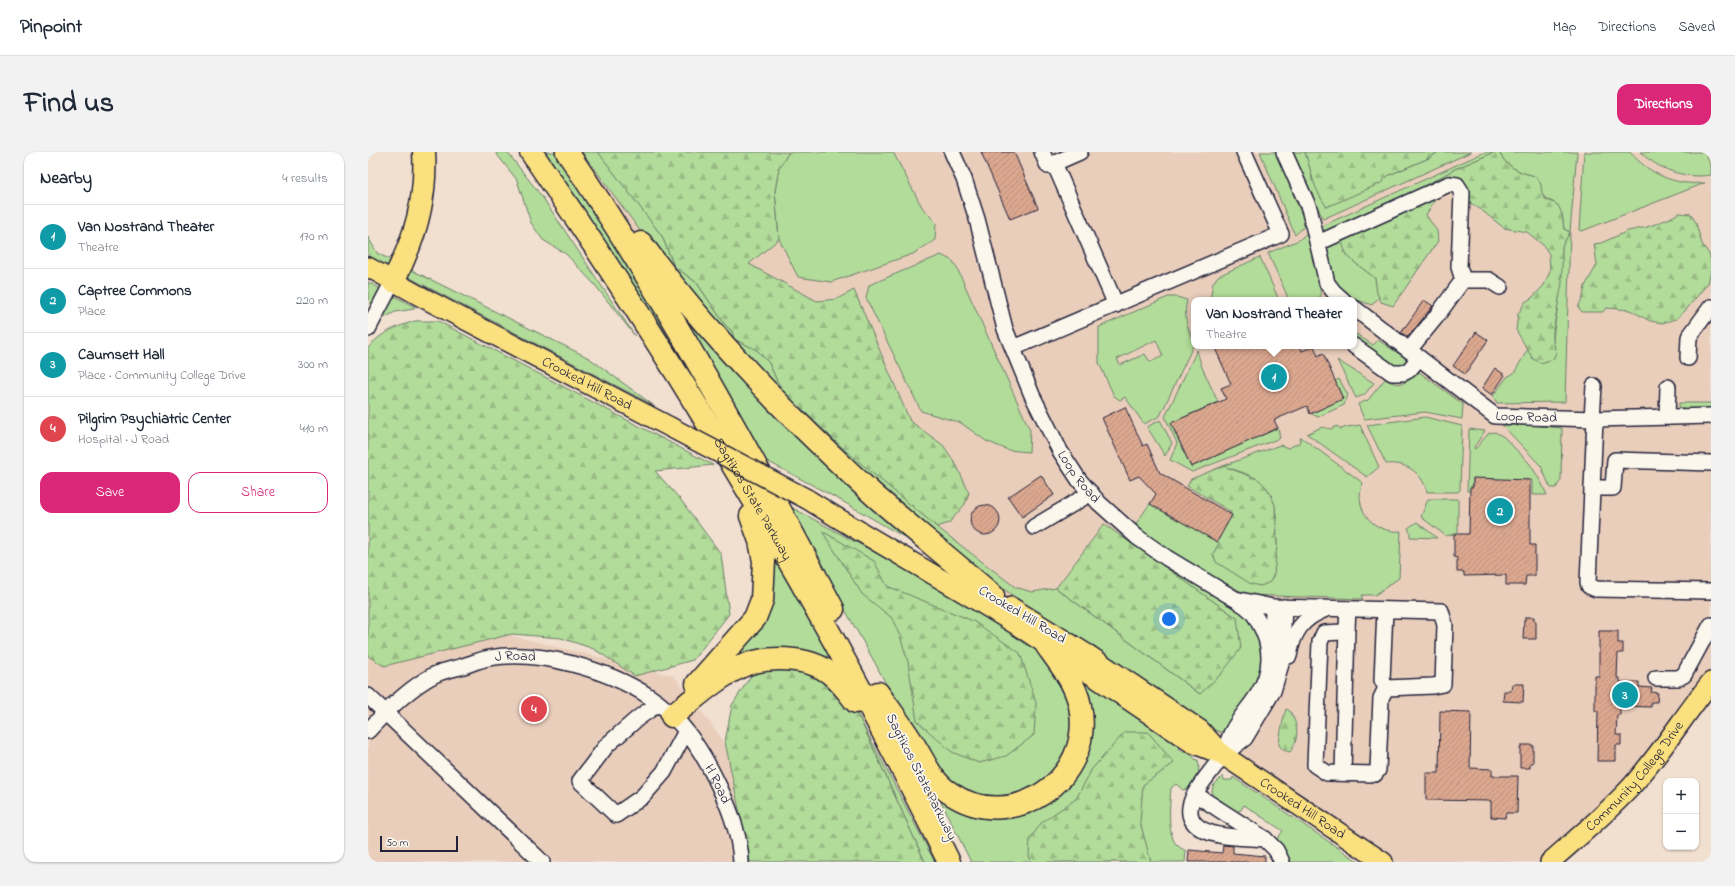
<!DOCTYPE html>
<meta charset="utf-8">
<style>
:root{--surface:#fff;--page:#f2f2f3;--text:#1f2937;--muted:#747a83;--line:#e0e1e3;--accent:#db2777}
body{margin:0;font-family:"Indie Flower",sans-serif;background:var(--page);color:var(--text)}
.controls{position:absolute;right:12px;bottom:12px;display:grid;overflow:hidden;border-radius:8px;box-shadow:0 1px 3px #0004}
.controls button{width:36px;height:36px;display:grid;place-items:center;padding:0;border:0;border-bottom:1px solid var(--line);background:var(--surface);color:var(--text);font:20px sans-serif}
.scale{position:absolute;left:12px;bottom:10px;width:78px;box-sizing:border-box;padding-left:4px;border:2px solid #22223b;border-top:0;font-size:11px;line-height:14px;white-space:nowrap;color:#22223b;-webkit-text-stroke:3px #fbf7ec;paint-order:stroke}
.you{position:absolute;left:801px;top:467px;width:14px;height:14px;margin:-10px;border:3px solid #fff;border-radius:50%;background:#1a73e8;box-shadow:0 0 0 6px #1a73e833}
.badge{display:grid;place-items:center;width:26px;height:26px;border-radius:50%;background:var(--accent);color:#fff;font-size:13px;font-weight:700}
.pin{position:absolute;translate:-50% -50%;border:2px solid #fff;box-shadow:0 1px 4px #0006}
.popup{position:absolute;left:823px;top:145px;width:166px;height:52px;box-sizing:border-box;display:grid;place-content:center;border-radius:8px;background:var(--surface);filter:drop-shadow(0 1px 3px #0005);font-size:13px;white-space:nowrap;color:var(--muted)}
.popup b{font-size:15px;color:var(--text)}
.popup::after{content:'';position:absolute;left:50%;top:100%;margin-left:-8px;border:8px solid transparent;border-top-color:var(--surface)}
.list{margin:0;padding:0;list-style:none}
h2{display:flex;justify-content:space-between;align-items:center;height:52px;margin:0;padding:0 16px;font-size:17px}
h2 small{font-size:13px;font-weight:400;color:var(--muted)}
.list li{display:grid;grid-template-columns:26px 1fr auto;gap:12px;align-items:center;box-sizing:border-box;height:64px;padding:0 16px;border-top:1px solid var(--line)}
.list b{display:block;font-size:15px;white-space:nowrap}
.list p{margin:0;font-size:13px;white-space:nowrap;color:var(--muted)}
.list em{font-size:13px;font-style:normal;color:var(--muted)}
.actions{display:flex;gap:8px;padding:12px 16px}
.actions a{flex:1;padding:9px 0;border:1px solid var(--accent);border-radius:12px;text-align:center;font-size:14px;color:var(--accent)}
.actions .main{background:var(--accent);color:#fff}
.map{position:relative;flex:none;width:1343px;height:710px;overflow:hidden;border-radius:12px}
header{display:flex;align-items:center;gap:24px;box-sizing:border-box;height:56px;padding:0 20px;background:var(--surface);border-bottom:1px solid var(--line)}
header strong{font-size:19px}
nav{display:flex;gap:22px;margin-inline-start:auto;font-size:14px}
.intro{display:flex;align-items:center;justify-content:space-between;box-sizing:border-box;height:96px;padding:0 24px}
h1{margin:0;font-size:28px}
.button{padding:10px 18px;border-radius:12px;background:var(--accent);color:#fff;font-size:14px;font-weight:700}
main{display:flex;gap:24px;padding:0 24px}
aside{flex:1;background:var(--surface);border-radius:12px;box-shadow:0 1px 3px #0004}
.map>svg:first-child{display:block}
.built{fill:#eacebc;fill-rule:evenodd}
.green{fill:#b2dc99;stroke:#6a7f6a;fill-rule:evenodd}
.forest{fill:url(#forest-firs);stroke:#6a7f6a}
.building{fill:url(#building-hatch);stroke:#22223b}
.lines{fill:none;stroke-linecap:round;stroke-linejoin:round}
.minor-casing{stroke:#22223b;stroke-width:18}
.major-casing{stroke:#22223b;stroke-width:22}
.highway-casing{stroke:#22223b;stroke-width:25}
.minor{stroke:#fbf7ec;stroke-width:15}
.major{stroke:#fbe080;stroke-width:19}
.highway{stroke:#fbe080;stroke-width:22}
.major-bridge-casing{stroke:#22223b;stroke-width:22;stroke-linecap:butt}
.major-bridge{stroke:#fbe080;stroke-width:19}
.labels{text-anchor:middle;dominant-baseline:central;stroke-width:3.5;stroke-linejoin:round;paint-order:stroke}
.street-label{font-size:14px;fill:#22223b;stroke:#fbf7ec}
</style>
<header>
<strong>Pinpoint</strong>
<nav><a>Map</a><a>Directions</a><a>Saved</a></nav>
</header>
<div class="intro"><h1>Find us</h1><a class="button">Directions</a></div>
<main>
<aside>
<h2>Nearby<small>4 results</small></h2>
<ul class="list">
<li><span class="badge" style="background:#0f9aa8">1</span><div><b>Van Nostrand Theater</b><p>Theatre</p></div><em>170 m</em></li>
<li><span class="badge" style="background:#0f9aa8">2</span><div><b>Captree Commons</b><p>Place</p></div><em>220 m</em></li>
<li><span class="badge" style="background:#0f9aa8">3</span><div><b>Caumsett Hall</b><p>Place · Community College Drive</p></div><em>300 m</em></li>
<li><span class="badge" style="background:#e0444e">4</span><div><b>Pilgrim Psychiatric Center</b><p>Hospital · J Road</p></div><em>410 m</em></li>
</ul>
<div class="actions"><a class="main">Save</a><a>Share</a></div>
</aside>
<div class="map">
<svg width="1343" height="710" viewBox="0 0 1343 710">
<defs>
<pattern id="forest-firs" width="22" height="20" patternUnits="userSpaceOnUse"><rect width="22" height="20" fill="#b2dc99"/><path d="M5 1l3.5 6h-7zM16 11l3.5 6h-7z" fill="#99bc85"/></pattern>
<pattern id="building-hatch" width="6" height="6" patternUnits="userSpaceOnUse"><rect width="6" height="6" fill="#dba78f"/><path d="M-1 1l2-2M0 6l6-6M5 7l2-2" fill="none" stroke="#bc8f7c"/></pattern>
</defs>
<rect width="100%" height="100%" fill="#f1dfd0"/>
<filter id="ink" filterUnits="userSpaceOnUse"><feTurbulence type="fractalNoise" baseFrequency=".025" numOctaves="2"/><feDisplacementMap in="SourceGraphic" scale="8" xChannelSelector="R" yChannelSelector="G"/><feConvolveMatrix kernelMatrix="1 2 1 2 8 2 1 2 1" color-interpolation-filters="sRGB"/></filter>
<g filter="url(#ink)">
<g class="built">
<path d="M206,0H1343V528L1283,607L1179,710H1018L699,496L559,384L285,105ZM826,148H986V194H826Z"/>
<polygon points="0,448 306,524 369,606 400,710 0,710"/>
</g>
<g class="green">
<polygon points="127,0 139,0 175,46 267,184 227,133 198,102 175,88 163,71 149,28"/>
<polygon points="172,0 192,0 301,170 356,283"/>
<polygon points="214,0 231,0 294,84 306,114 329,131 358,174 364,179 366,187 389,198 401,211 413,238 569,375 647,435 664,440 688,436 832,542 869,466 796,415 866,453 883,465 892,482 895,511 885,539 861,578 852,580 843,577 616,424 475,306 307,126"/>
<polygon points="421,0 525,0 554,55 568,71 567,88 545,102 463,130 430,125 411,87 407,39 411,16"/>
<polygon points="892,0 908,0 938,73 927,83"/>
<polygon points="924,0 937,0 943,18 944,29 1013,31 1021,23 1061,6 1070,0 1103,0 955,67"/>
<polygon points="1117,0 1127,0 1087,17 1039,44 976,100 985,109 1007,126 1011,145 1004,153 989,148 968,133 954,74"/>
<path d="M1131,0H1209L1202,80L1197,250L1129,251L1125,244L1139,225L1146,221L1160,197L1165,207L1188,201L1185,189L1186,177L1189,159L1194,94L1202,80L1196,77L1194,62L1185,50C1173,47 1171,35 1166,24C1151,20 1138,15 1131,0Z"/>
<path d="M1216,0H1262C1281,22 1307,34 1337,31L1214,79L1211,78Z"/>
<path d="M1272,0H1337L1343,14V23C1317,27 1291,18 1272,0Z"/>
<polygon points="940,80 953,143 950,148 921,148 900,101 931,88"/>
<polygon points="0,85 9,101 221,206 285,253 0,104"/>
<polygon points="573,103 585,109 589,116 662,278 661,300 640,298 618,289 593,271 553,259 498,146 501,133"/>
<polygon points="892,105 911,148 842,148 845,131 850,124"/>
<polygon points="0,130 47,155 46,157 27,160 7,171 0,143"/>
<polygon points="294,135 555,396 474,349 399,309 421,354 582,441 657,487 679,507 700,538 709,570 702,602 655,648 622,651 588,639 545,584 506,509"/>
<path d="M800,145H809L819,148C815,165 820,177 826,192L792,264L776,272L757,245L752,248L746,244L731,211V175ZM788,188L795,204L782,210L777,202L752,213L749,207Z"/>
<polygon points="988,182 1005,193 1010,188 1039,207 1036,213 1027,215 986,186"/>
<polygon points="829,198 833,213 850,250 803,271 823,315 910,276 912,286 824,320 802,308 809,291 797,265"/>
<polygon points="969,208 1006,231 996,243 988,246"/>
<path d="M1051,220L1095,252L1094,267L1057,260L996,267L990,252L1000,248L1017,227C1032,236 1039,231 1051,220Z"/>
<polygon points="971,227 980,243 976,253 950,265 944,262 946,260 975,247 967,229"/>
<polygon points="1311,251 1343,251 1343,259 1311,258"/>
<path d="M1057,265L1094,274L1092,338L1090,340H1059C1054,320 1038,310 1018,312L999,273Z"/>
<polygon points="792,268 804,291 797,304 779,275"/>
<polygon points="992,273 1011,315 999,325 939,282 954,275 963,277 969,274 973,277 979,275"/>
<polygon points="1161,273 1194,276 1193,328 1188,336 1183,336 1182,335 1173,314 1134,273"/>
<polygon points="1101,277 1117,279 1106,295 1107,297 1121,281 1127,280 1136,285 1162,312 1173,330 1179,343 1164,343 1164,328 1105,327 1104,339 1099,339"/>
<path d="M933,285L995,331C984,357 1006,382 1033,379L1031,426L1007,443H994V447L880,443L832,418L803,400L767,373L783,350L848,387L851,391L909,394C908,372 912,342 890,328C880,321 866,318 855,314L912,293L920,296L931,291Z"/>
<polygon points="1060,347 1090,347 1090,381 1078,384 1053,365"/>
<polygon points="1049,370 1069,386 1042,385 1042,380 1040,376"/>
<polygon points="400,390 481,531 360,514 378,490"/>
<path d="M704,519L812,594L811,598L815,600H821L828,608H830C833,621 828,628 820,637L815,638L808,632L803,636C802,649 798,685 810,694C812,696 815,697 818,699L817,710H603L567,638L623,664L706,623Z"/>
<polygon points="491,565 561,699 567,710 557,710"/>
<path d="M855,624L856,628H864L865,625L991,710H923C920,700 911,697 908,688L915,679L876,653L873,658L868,660L843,646L845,634Z"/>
</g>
<g class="forest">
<polygon points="230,0 421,0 411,16 407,39 411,87 381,112 449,149 469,147 486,138 542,269 575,293 589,314 601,341 597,352 581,371 569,375 478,299 413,238 401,211 389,198 366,187 364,179 358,174 329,131 306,114 294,84"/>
<path d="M937,0H1070L1061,6L1021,23L1013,31L959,55C945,37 944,21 937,0Z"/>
<path d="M1127,0H1131C1135,9 1142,15 1151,19C1156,22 1162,22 1166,24C1177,31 1171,39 1176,46C1180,50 1186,50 1190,53L1194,62L1196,77L1202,80L1194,94V131L1185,179V189L1188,201L1185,207L1173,211L1165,207L1148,178L1150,162L1157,150L1165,145L1176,133L1182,119L1181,102L1175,93L1159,80L1136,76L1112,57L1087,41L1074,36L1058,63L1069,79L1070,89L1025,154L1013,150L1009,141L1007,126C983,107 973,106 973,74L1039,44L1087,17Z"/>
<polygon points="1311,61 1323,62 1328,71 1334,92 1341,102 1343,109 1343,119 1340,131 1317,159 1308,167 1294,171 1282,169 1262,158 1238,156 1235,160 1214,160 1210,155 1215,145 1217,134 1229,113 1226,92 1233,91 1260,79 1279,75 1300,67"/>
<path d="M47,169H70L345,313L287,319L312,347L353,402L361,462L325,508L267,524L226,497L193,486L144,482L16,514L0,504V196C13,180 28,175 47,169Z"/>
<polygon points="855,314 890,327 899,336 907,353 909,394 906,422 902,430 893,434 883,432 848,410 845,402 851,391 848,387 863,360 819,334 823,327"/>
<polygon points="736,372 869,466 873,496 854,521 832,542 688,436"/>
<polygon points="454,379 506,409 519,434 605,469 652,501 668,551 666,583 638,604 611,611 584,600 549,569 540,510 533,487 524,466 494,442"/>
<polygon points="412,511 471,534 491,565 557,710 382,710 357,590 364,553 390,513"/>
<path d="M918,557L922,559C930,573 932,586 922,600L915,598L911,593C911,588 916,561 918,557Z"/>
<polygon points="757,580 780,580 806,611 775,633 772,670 783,710 663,710 661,704 662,687 674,670 708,647 724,617"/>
</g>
<g class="building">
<polygon points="613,0 646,0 670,56 642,67"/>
<polygon points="1056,148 1065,154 1040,185 1033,181"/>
<polygon points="1108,180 1120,188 1097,222 1085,214"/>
<polygon points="846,194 932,194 934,199 946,194 950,204 955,201 975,247 942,262 939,254 906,268 910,276 823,315 803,271 858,247 853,236 863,232"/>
<polygon points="1127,216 1137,223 1124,243 1114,236"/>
<polygon points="757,255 775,294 779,292 792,321 864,363 849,390 782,352 788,342 771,324 762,328 734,266"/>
<polygon points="673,323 686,343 654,365 640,345"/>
<polygon points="1105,326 1162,328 1162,393 1167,393 1167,424 1158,424 1157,433 1138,433 1138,423 1096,424 1096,420 1089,420 1089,406 1086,405 1086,382 1101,382 1102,335 1105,335"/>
<circle cx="617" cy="368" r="15"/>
<polygon points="1157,465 1166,465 1166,469 1168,469 1168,487 1155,487 1156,468 1157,468"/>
<polygon points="1231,479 1250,479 1250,491 1255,491 1255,501 1250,501 1249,526 1252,526 1252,530 1271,530 1271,535 1284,536 1283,540 1290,541 1289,550 1283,550 1283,555 1252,554 1252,563 1249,563 1248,583 1253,583 1253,593 1248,593 1248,609 1229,609 1230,559 1227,559 1227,524 1231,524"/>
<polygon points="1144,532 1156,532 1155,550 1135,549 1136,539 1143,539"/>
<polygon points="1072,559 1103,560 1102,616 1124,617 1124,624 1150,624 1149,661 1138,661 1137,666 1123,665 1123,649 1058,648 1058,621 1071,621"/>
<polygon points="1153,593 1165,593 1165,611 1162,611 1162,616 1152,616 1152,596 1153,596"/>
<polygon points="855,693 865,694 865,701 897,704 897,710 820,710 821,698 854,701"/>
</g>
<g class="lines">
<defs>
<g id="minor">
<path id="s1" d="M584,0L596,27L609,67L637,177L664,243L692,299L711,328L731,351L769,385L799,406L867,447L905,455L1073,459L1077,473L1075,532L1065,534L1018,536L1014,528L1017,458"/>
<polyline points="674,0 680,14 712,0"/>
<polyline points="916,0 941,56 959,131 966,140 975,148"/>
<polyline points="686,11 748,153"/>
<polyline points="950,91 1081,32 1089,33 1094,41 1091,115 1095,128"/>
<path id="s2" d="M986,156L1127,264L1227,267L1343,264"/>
<polyline points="0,177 25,129"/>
<polyline points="986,194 1024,221 1035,221 1041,218 1051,206"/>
<polyline points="645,196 913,82 876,0"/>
<polyline points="1041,198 1068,165 1095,128 1121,128 1132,135"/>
<polyline points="1320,206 1321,185 1343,155"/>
<polyline points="1299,265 1300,235"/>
<polyline points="1224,267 1226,234"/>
<polyline points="1227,267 1220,430 1221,434 1228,437 1343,439"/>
<polyline points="1224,336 1245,336 1247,308 1343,311"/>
<polyline points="666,375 723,341"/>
<path d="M871,450C875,452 879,455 883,459C886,462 889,467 891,471C905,494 904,520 890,542C882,555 871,566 864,580C860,587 859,595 855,602C846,620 808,651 827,672C841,687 878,685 897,687"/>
<polyline points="980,457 979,476 974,480 956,481 952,490 947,613 959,621 1007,622 1010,618 1013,546 1018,536"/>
<polyline points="904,494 905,455"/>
<path d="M921,504C925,480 934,466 958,457"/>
<polyline points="1288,526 1310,526 1316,523 1343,473"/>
<polyline points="0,544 174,710"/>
<polyline points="290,552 270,566 239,593 212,629 248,663 274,645 296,620 318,579"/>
<path id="s3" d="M0,579C19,558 41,536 66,523C74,519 84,517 92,515C102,512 111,508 121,506C170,497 241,518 282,545C311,564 331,594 346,624C359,650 372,680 373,710"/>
<polyline points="855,603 877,586 905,539 913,512 916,455"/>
<polyline points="975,621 979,476"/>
<polyline points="827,642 897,687 908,698 914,710"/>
</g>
<g id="major">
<path id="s4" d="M0,115L50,143L302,275"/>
<path id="s5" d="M439,347C507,390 579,429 647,472C707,511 765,551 824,591L855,603L1015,710"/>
<polyline points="643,455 719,502 832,578 852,600"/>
<path id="s6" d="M1182,710C1209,686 1237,663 1262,636C1292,603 1315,565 1343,530"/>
</g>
<g id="highway">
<path id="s7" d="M163,0C319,226 460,463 581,710"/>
<path d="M199,0C298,146 382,301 465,457"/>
<path d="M273,91C341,184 423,267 507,344C546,378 586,410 625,444"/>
<path d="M25,129C47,88 59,47 56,0"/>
<polyline points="329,532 387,466 394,448 396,409 392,389 383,364"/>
<path d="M510,541C522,558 535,575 546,593C557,610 564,630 582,641C643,683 727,628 712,554C708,532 692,512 679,494"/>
<path d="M304,564C326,547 347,527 372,515C397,503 441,504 463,522C473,530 480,540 488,550"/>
</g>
</defs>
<use href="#minor" class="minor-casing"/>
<use href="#major" class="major-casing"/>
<use href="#highway" class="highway-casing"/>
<use href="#minor" class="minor"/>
<use href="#major" class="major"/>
<use href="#highway" class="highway"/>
<defs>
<polyline id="major-bridge" points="302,275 439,347"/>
</defs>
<use href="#major-bridge" class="major-bridge-casing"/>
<use href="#major-bridge" class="major-bridge"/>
</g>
</g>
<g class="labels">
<g class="street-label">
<text stroke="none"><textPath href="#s4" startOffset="248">Crooked Hill Road</textPath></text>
<text stroke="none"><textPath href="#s2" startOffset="209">Loop Road</textPath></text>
<text stroke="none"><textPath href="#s1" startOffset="351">Loop Road</textPath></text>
<text stroke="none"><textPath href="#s7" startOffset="412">Sagtikos State Parkway</textPath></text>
<text transform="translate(654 463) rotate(31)">Crooked Hill Road</text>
<text stroke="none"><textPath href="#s3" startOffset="171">J Road</textPath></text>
<text stroke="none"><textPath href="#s6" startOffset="121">Community College Drive</textPath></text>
<text transform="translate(553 625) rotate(63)">Sagtikos State Parkway</text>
<text stroke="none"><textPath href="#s3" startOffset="425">H Road</textPath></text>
<text stroke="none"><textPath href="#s5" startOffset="585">Crooked Hill Road</textPath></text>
</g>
</g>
</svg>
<div class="controls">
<button>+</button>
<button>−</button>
</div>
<div class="scale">50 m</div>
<div class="you"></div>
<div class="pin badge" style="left:906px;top:225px;background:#0f9aa8">1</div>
<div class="popup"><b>Van Nostrand Theater</b>Theatre</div>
<div class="pin badge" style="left:1132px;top:359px;background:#0f9aa8">2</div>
<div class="pin badge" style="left:1257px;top:543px;background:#0f9aa8">3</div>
<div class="pin badge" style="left:166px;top:557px;background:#e0444e">4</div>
</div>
</main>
